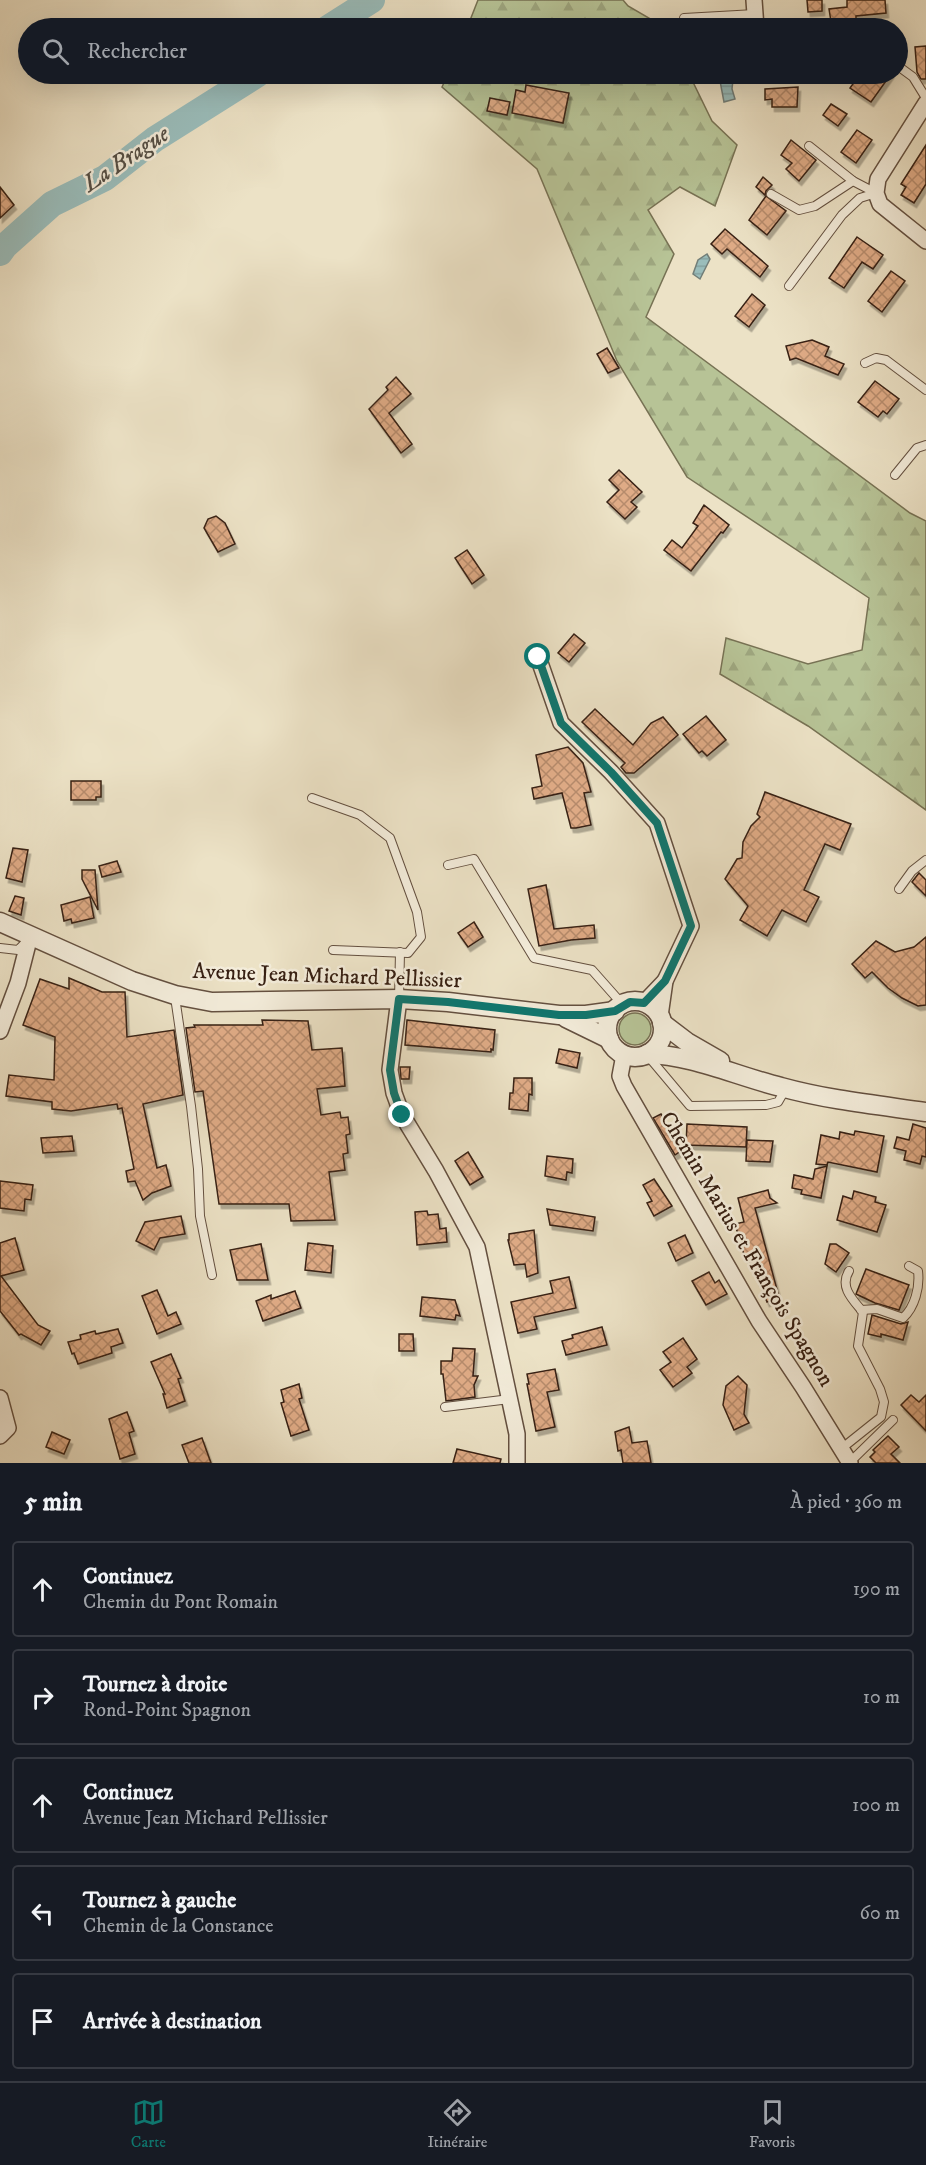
<!DOCTYPE html>
<html lang="fr">
<meta charset="utf-8">
<style>
:root{--surface:#171b24;--page:#242831;--text:#f1f3f6;--muted:#9ea1a6;--line:#363941;--accent:#0f766e}
body{margin:0;font-family:"IM FELL DW Pica",serif;background:var(--page);color:var(--text)}
.stop{position:absolute;width:18px;height:18px;margin:-14px;border:4px solid #0f766e;border-radius:50%;background:#fff}
.stop.end{background:#0f766e;border-color:#fff;box-shadow:0 2px 6px #0008}
.list{margin:0;padding:0;list-style:none}
h2{display:flex;justify-content:space-between;align-items:center;height:78px;margin:0;padding:0 24px;font-size:26px}
h2 small{font-size:20px;font-weight:400;color:var(--muted)}
.list li{display:grid;grid-template-columns:39px 1fr auto;gap:18px;align-items:center;box-sizing:border-box;height:96px;margin:0 12px 12px;padding:0 12px;border:2px solid var(--line);border-radius:6px}
.list b{display:block;font-size:22px;white-space:nowrap}
.list p{margin:0;font-size:20px;white-space:nowrap;color:var(--muted)}
.list em{font-size:20px;font-style:normal;color:var(--muted)}
.icon{flex:none;width:33px;height:33px;fill:none;stroke:currentColor;stroke-width:2;stroke-linecap:round;stroke-linejoin:round}
.map{position:relative;flex:none;width:926px;height:1463px;overflow:hidden}
.search{position:absolute;background:var(--surface);box-shadow:0 6px 24px #0002;left:18px;right:18px;top:18px;height:66px;display:flex;align-items:center;gap:15px;box-sizing:border-box;padding:0 21px;border-radius:33px;color:var(--muted);font-size:22px}
.sheet{height:618px;background:var(--surface)}
nav{display:flex;justify-content:space-around;align-items:center;box-sizing:border-box;height:84px;border-top:2px solid var(--line);background:var(--surface);font-size:16px;color:var(--muted)}
nav a{display:grid;justify-items:center;gap:3px}
nav .on{color:var(--accent)}
.map>svg:first-child{display:block}
.green{fill:#b7c396;stroke:#777254;stroke-width:1.5}
.forest{fill:url(#forest-firs);stroke:#777254;stroke-width:1.5}
.water{fill:url(#water-rules);stroke:#727e78;stroke-width:1.5}
.lines{fill:none;stroke-linecap:round;stroke-linejoin:round}
.river{stroke:#9abdbb;stroke-width:26}
.building{fill:url(#building-cross-hatch);stroke:#372013;stroke-width:1.5;filter:url(#shadow)}
.service-casing{stroke:#645040;stroke-width:10}
.minor-casing{stroke:#645040;stroke-width:18}
.tertiary-casing{stroke:#645040;stroke-width:21}
.service{stroke:#f3ecda;stroke-width:8}
.minor{stroke:#f3ecda;stroke-width:15}
.tertiary{stroke:#f3ecda;stroke-width:18}
.route{stroke:#0f766e;stroke-width:8}
.labels{text-anchor:middle;dominant-baseline:central;stroke-width:5;stroke-linejoin:round;paint-order:stroke}
.street-label{font-size:22px;fill:#372013;stroke:#f3ecda}
.water-label{font-size:24px;font-style:italic;fill:#554f45;stroke:#f3ecda}
</style>
<div class="map">
<svg width="926" height="1463" viewBox="0 0 926 1463">
<defs>
<pattern id="forest-firs" width="22" height="20" patternUnits="userSpaceOnUse" patternTransform="scale(1.5)"><rect width="22" height="20" fill="#b7c396"/><path d="M5 1l3.5 6h-7zM16 11l3.5 6h-7z" fill="#9ea780"/></pattern>
<pattern id="water-rules" width="6" height="5" patternUnits="userSpaceOnUse" patternTransform="scale(1.5)"><rect width="6" height="5" fill="#9abdbb"/><path d="M0 2.5h6" fill="none" stroke="#85a2a0"/></pattern>
<pattern id="building-cross-hatch" width="8" height="8" patternUnits="userSpaceOnUse" patternTransform="scale(1.5)"><rect width="8" height="8" fill="#dfab86"/><path d="M0 0l8 8M0 8l8-8" fill="none" stroke="#b68b6c"/></pattern>
<filter id="shadow"><feDropShadow dx="2.5" dy="4.5" stdDeviation="0" flood-color="#0004"/></filter>
</defs>
<rect width="100%" height="100%" fill="#ece2c6"/>
<filter id="stains"><feTurbulence type="fractalNoise" baseFrequency=".00333" numOctaves="4"/><feColorMatrix values="0 0 0 0 .2 0 0 0 0 .09 0 0 0 0 .02 0 0 0 .5 -.17"/></filter>
<radialGradient id="worn" r=".72"><stop offset=".6" stop-color="#630" stop-opacity="0"/><stop offset="1" stop-color="#630" stop-opacity=".3"/></radialGradient>
<circle class="green" cx="635" cy="1029" r="16"/>
<g class="forest">
<polygon points="478,0 623,0 628,6 666,28 467,28"/>
<polygon points="448,74 689,74 712,121 737,145 715,206 680,187 648,210 674,254 646,317 910,513 926,521 926,810 808,726 720,674 726,638 808,664 862,650 869,598 687,477 617,361 537,169 442,87"/>
</g>
<g class="water">
<polygon points="733,80 732,89 735,99 724,102 720,81"/>
<polygon points="707,254 710,259 700,279 693,274 698,260"/>
</g>
<g class="lines">
<g class="river">
<polyline points="328,28 372,0"/>
<polyline points="0,253 5,246 52,204 105,178 155,139 258,74"/>
</g>
</g>
<g class="building">
<polygon points="807,0 822,0 822,11 808,12"/>
<polygon points="847,0 885,0 886,13 856,16 856,24 832,28 829,9 847,7"/>
<polygon points="926,46 926,79 921,79 917,72 915,47"/>
<polygon points="860,74 891,74 871,102 850,88"/>
<polygon points="526,85 569,93 563,123 512,113 516,90 525,92"/>
<polygon points="798,87 797,107 772,107 772,99 765,100 765,89"/>
<polygon points="490,98 510,102 507,115 487,111"/>
<polygon points="831,104 847,114 838,126 823,115"/>
<polygon points="857,130 872,140 856,163 841,152"/>
<polygon points="791,140 816,160 799,181 786,169 792,163 781,155"/>
<polygon points="926,145 926,184 914,203 901,195 906,187 901,184"/>
<polygon points="763,177 772,185 766,191 765,195 756,187"/>
<polygon points="0,187 14,205 0,218"/>
<polygon points="766,196 786,211 767,235 749,220"/>
<polygon points="725,229 768,266 760,277 727,249 722,254 711,244"/>
<polygon points="857,237 883,255 873,269 862,262 844,288 829,278"/>
<polygon points="891,271 905,281 882,312 868,301"/>
<polygon points="752,294 765,305 749,327 735,316"/>
<polygon points="812,340 829,347 825,356 844,364 838,375 796,358 790,360 786,346"/>
<polygon points="607,348 619,368 608,373 597,354"/>
<polygon points="396,377 411,394 389,413 412,444 401,453 369,409 388,390 386,387"/>
<polygon points="875,381 899,399 887,414 883,411 878,417 858,402"/>
<polygon points="619,470 642,492 631,502 637,507 625,519 607,502 619,490 609,480"/>
<polygon points="704,505 729,525 723,533 721,532 691,571 664,550 672,540 682,548 698,526 693,523"/>
<polygon points="216,516 225,523 235,544 218,552 204,528 208,519"/>
<polygon points="467,550 484,575 472,584 455,558"/>
<polygon points="574,634 585,643 569,662 558,653"/>
<polygon points="595,709 633,745 651,723 663,717 678,735 634,773 626,773 621,767 625,763 582,722"/>
<polygon points="706,716 726,740 707,756 702,751 699,753 683,734"/>
<polygon points="568,747 583,763 591,792 584,793 591,825 576,828 571,828 562,793 534,799 532,788 542,786 536,755"/>
<polygon points="71,781 101,781 101,797 96,797 96,800 71,800"/>
<polygon points="765,792 851,824 840,850 825,844 804,890 819,897 806,922 782,910 767,936 740,920 748,906 725,879 737,859 742,858 743,842 751,826 760,817 757,814"/>
<polygon points="13,848 28,850 22,882 6,878"/>
<polygon points="117,861 121,872 102,877 99,866"/>
<polygon points="82,870 95,870 98,910 82,879"/>
<polygon points="919,873 926,880 926,896 912,882"/>
<polygon points="546,885 554,929 594,925 595,938 571,940 539,946 528,889"/>
<polygon points="15,896 24,898 21,915 9,911"/>
<polygon points="90,897 94,918 72,923 71,919 64,921 61,905"/>
<polygon points="474,922 483,937 468,947 458,933"/>
<polygon points="926,937 926,1005 918,1006 902,998 888,988 872,972 865,978 852,964 876,941 895,952 914,947"/>
<polygon points="69,978 102,992 125,992 127,1037 174,1030 183,1095 143,1104 157,1168 166,1165 171,1186 152,1193 143,1200 135,1181 128,1182 126,1171 134,1169 122,1108 118,1109 117,1104 71,1111 52,1109 52,1102 6,1096 9,1075 54,1080 55,1037 23,1025 40,979 69,989"/>
<polygon points="262,1020 308,1021 312,1050 342,1048 345,1086 317,1089 321,1115 340,1112 341,1118 348,1117 350,1134 346,1135 348,1153 343,1154 345,1170 329,1172 335,1220 291,1221 289,1204 219,1204 203,1091 195,1092 186,1028 195,1027 194,1025 263,1025"/>
<polygon points="407,1020 495,1030 493,1050 491,1049 491,1052 405,1045"/>
<polygon points="559,1049 580,1053 577,1068 556,1063"/>
<polygon points="400,1067 410,1067 409,1079 401,1079"/>
<polygon points="514,1078 532,1078 532,1095 529,1094 528,1111 509,1109 510,1093 513,1093"/>
<polygon points="661,1114 682,1150 675,1155 653,1118"/>
<polygon points="687,1124 747,1127 746,1147 686,1145"/>
<polygon points="913,1124 926,1128 926,1157 922,1156 920,1164 904,1160 906,1151 894,1148 897,1137 909,1140"/>
<polygon points="855,1131 884,1136 877,1172 828,1162 827,1165 816,1164 821,1135 839,1139 840,1132 854,1135"/>
<polygon points="72,1136 74,1151 43,1153 41,1138"/>
<polygon points="747,1140 773,1141 770,1162 746,1161"/>
<polygon points="468,1152 483,1177 470,1185 455,1161"/>
<polygon points="547,1156 573,1159 572,1173 567,1172 566,1180 545,1176"/>
<polygon points="827,1166 821,1198 801,1194 802,1190 792,1188 794,1175 813,1179 815,1169"/>
<polygon points="654,1179 672,1206 654,1216 647,1203 652,1201 643,1185"/>
<polygon points="0,1181 33,1185 31,1200 25,1199 24,1211 0,1208"/>
<polygon points="768,1190 770,1198 777,1203 755,1208 779,1297 767,1302 758,1279 757,1280 750,1256 745,1258 735,1224 744,1222 738,1198"/>
<polygon points="854,1191 876,1197 875,1202 886,1205 877,1232 837,1220 843,1196 852,1199"/>
<polygon points="547,1209 595,1217 593,1231 550,1225"/>
<polygon points="427,1211 428,1215 438,1214 440,1229 446,1228 447,1242 417,1245 415,1212"/>
<polygon points="181,1216 185,1234 160,1238 154,1250 136,1241 145,1222"/>
<polygon points="534,1230 538,1273 527,1277 525,1264 514,1265 508,1240 509,1240 509,1234"/>
<polygon points="685,1235 693,1253 676,1261 668,1243"/>
<polygon points="15,1238 24,1270 1,1276 38,1325 50,1331 41,1345 21,1334 19,1335 0,1311 0,1243"/>
<polygon points="308,1243 333,1246 331,1273 305,1270"/>
<polygon points="261,1244 268,1280 237,1280 230,1250"/>
<polygon points="830,1244 836,1244 849,1253 836,1272 825,1264"/>
<polygon points="866,1269 909,1285 899,1310 875,1303 856,1294"/>
<polygon points="709,1272 715,1283 719,1280 727,1294 706,1305 692,1281"/>
<polygon points="569,1277 576,1308 534,1317 537,1329 518,1333 511,1302 553,1293 550,1281"/>
<polygon points="157,1290 168,1316 176,1312 181,1324 157,1334 142,1296"/>
<polygon points="295,1291 301,1308 263,1321 256,1301 271,1295 271,1299"/>
<polygon points="422,1297 455,1300 460,1316 456,1315 455,1320 420,1316"/>
<polygon points="872,1315 901,1324 908,1322 903,1340 881,1334 881,1337 868,1334"/>
<polygon points="602,1327 607,1345 566,1355 562,1341 573,1338 572,1335"/>
<polygon points="118,1329 123,1343 111,1347 112,1353 78,1364 74,1353 72,1354 68,1342 81,1339 80,1335 95,1331 96,1334"/>
<polygon points="399,1334 413,1334 414,1351 399,1351"/>
<polygon points="683,1338 697,1359 687,1367 692,1373 673,1387 660,1370 671,1362 663,1352"/>
<polygon points="453,1348 475,1349 473,1376 478,1376 474,1385 475,1397 446,1401 443,1374 441,1374 441,1361 452,1361"/>
<polygon points="171,1354 181,1378 178,1379 185,1401 167,1408 163,1394 165,1394 151,1362"/>
<polygon points="555,1369 559,1390 547,1392 555,1427 536,1431 527,1384 529,1384 527,1374"/>
<polygon points="738,1376 747,1385 744,1414 749,1423 734,1430 723,1405 726,1386"/>
<polygon points="299,1384 302,1398 299,1399 309,1430 291,1436 281,1403 284,1402 281,1390"/>
<polygon points="911,1395 919,1402 926,1395 926,1431 901,1405"/>
<polygon points="127,1412 134,1431 129,1433 135,1454 120,1459 109,1419"/>
<polygon points="629,1427 632,1443 647,1441 651,1463 623,1463 621,1450 618,1451 615,1432"/>
<polygon points="52,1432 70,1440 64,1454 46,1447"/>
<polygon points="888,1436 899,1447 891,1454 900,1463 876,1463 870,1457 875,1452 873,1450"/>
<polygon points="202,1438 211,1463 189,1463 182,1445"/>
<polygon points="457,1449 501,1459 500,1463 453,1463"/>
</g>
<g class="lines">
<defs>
<g id="service">
<polyline points="684,18 755,14"/>
<polyline points="898,66 913,77 926,98"/>
<polyline points="809,146 853,181 876,193"/>
<polyline points="771,194 799,210 815,206 853,181"/>
<polyline points="789,286 842,215 860,198 876,193"/>
<polyline points="865,363 876,358 886,360 926,390"/>
<polyline points="895,475 917,448 926,445"/>
<polyline points="312,798 360,815 390,838 417,912 421,937 408,953 333,950"/>
<polyline points="448,865 474,859 534,958 592,970 623,1005"/>
<polyline points="899,889 912,871 926,860"/>
<polyline points="0,948 18,950 25,943"/>
<polyline points="175,997 191,1106 198,1169 200,1216 212,1275"/>
<polyline points="399,999 400,952"/>
<polyline points="648,1056 690,1106 766,1105 778,1102 785,1090"/>
<path d="M861,1310L877,1309L903,1318C915,1307 920,1287 918,1271L909,1266"/>
<polyline points="445,1407 510,1399"/>
<path d="M841,1449L881,1417L884,1402L880,1389L858,1346L863,1312C853,1300 839,1287 849,1271"/>
<polyline points="849,1463 893,1420"/>
</g>
<g id="minor">
<polyline points="754,0 756,28"/>
<polyline points="926,103 878,179 876,193 880,204 926,241"/>
<polyline points="538,657 561,723 611,772 657,823 691,926 665,981 660,1016"/>
<polyline points="399,999 390,1070 394,1093 402,1115 436,1171 477,1247 517,1434 517,1463"/>
<polyline points="644,1003 665,981"/>
<polyline points="0,1031 18,983 30,936"/>
<polyline points="624,1055 620,1076 624,1086 759,1321 803,1387 850,1463"/>
<polyline points="0,1398 8,1428 0,1436"/>
</g>
<g id="tertiary">
<polyline points="0,922 132,981 175,995 212,1002 399,999 448,1002 559,1015 586,1015 615,1011"/>
<circle cx="635" cy="1029" r="28"/>
<polyline points="566,1018 609,1039"/>
<polyline points="662,1023 687,1042 720,1061"/>
<path d="M647,1054C693,1055 736,1076 781,1087C828,1100 877,1105 926,1112"/>
</g>
</defs>
<use href="#service" class="service-casing"/>
<use href="#minor" class="minor-casing"/>
<use href="#tertiary" class="tertiary-casing"/>
<use href="#service" class="service"/>
<use href="#minor" class="minor"/>
<use href="#tertiary" class="tertiary"/>
</g>
<g class="lines">
<polyline class="route" points="402,1115 394,1093 390,1070 399,999 448,1002 559,1015 586,1015 615,1011 630,1002 644,1003 665,981 691,926 657,823 611,772 561,723 538,657"/>
</g>
<g class="labels">
<g class="street-label">
<text transform="translate(327 976) rotate(2)">Avenue Jean Michard Pellissier</text>
<text transform="translate(747 1249) rotate(59)">Chemin Marius et François Spagnon</text>
</g>
<g class="water-label">
<text transform="translate(126 159) rotate(-34)">La Brague</text>
</g>
</g>
<rect width="100%" height="100%" filter="url(#stains)"/>
<rect width="100%" height="100%" fill="url(#worn)"/>
</svg>
<div class="stop" style="left:538px;top:657px"></div>
<div class="stop end" style="left:402px;top:1115px"></div>
<div class="search"><svg class="icon" aria-label="search" viewBox="0 0 24 24"><circle cx="10" cy="10" r="6"/><path d="M15 15l6 6"/></svg>Rechercher</div>
</div>
<section class="sheet">
<h2>5 min<small>À pied · 360 m</small></h2>
<ul class="list">
<li><svg class="icon" aria-label="ahead" viewBox="0 0 24 24"><path d="M12 20V5M6 11l6-6 6 6"/></svg><div><b>Continuez</b><p>Chemin du Pont Romain</p></div><em>190 m</em></li>
<li><svg class="icon" aria-label="right" viewBox="0 0 24 24"><path d="M7 20v-9h11M14 6l5 5-5 5"/></svg><div><b>Tournez à droite</b><p>Rond-Point Spagnon</p></div><em>10 m</em></li>
<li><svg class="icon" aria-label="ahead" viewBox="0 0 24 24"><path d="M12 20V5M6 11l6-6 6 6"/></svg><div><b>Continuez</b><p>Avenue Jean Michard Pellissier</p></div><em>100 m</em></li>
<li><svg class="icon" aria-label="left" viewBox="0 0 24 24"><path d="M17 20v-9H6M10 6l-5 5 5 5"/></svg><div><b>Tournez à gauche</b><p>Chemin de la Constance</p></div><em>60 m</em></li>
<li><svg class="icon" aria-label="arrive" viewBox="0 0 24 24"><path d="M6 21V4h12l-3 4 3 4H6"/></svg><div><b>Arrivée à destination</b></div></li>
</ul>
</section>
<nav>
<a class="on"><svg class="icon" aria-label="map" viewBox="0 0 24 24"><path d="M3 6l6-2 6 2 6-2v14l-6 2-6-2-6 2zM9 4v14M15 6v14"/></svg>Carte</a>
<a><svg class="icon" aria-label="directions" viewBox="0 0 24 24"><path d="M12 3l9 9-9 9-9-9zM9 14v-3h6M13 9l2 2-2 2"/></svg>Itinéraire</a>
<a><svg class="icon" aria-label="saved" viewBox="0 0 24 24"><path d="M7 4h10v16l-5-4-5 4z"/></svg>Favoris</a>
</nav>
